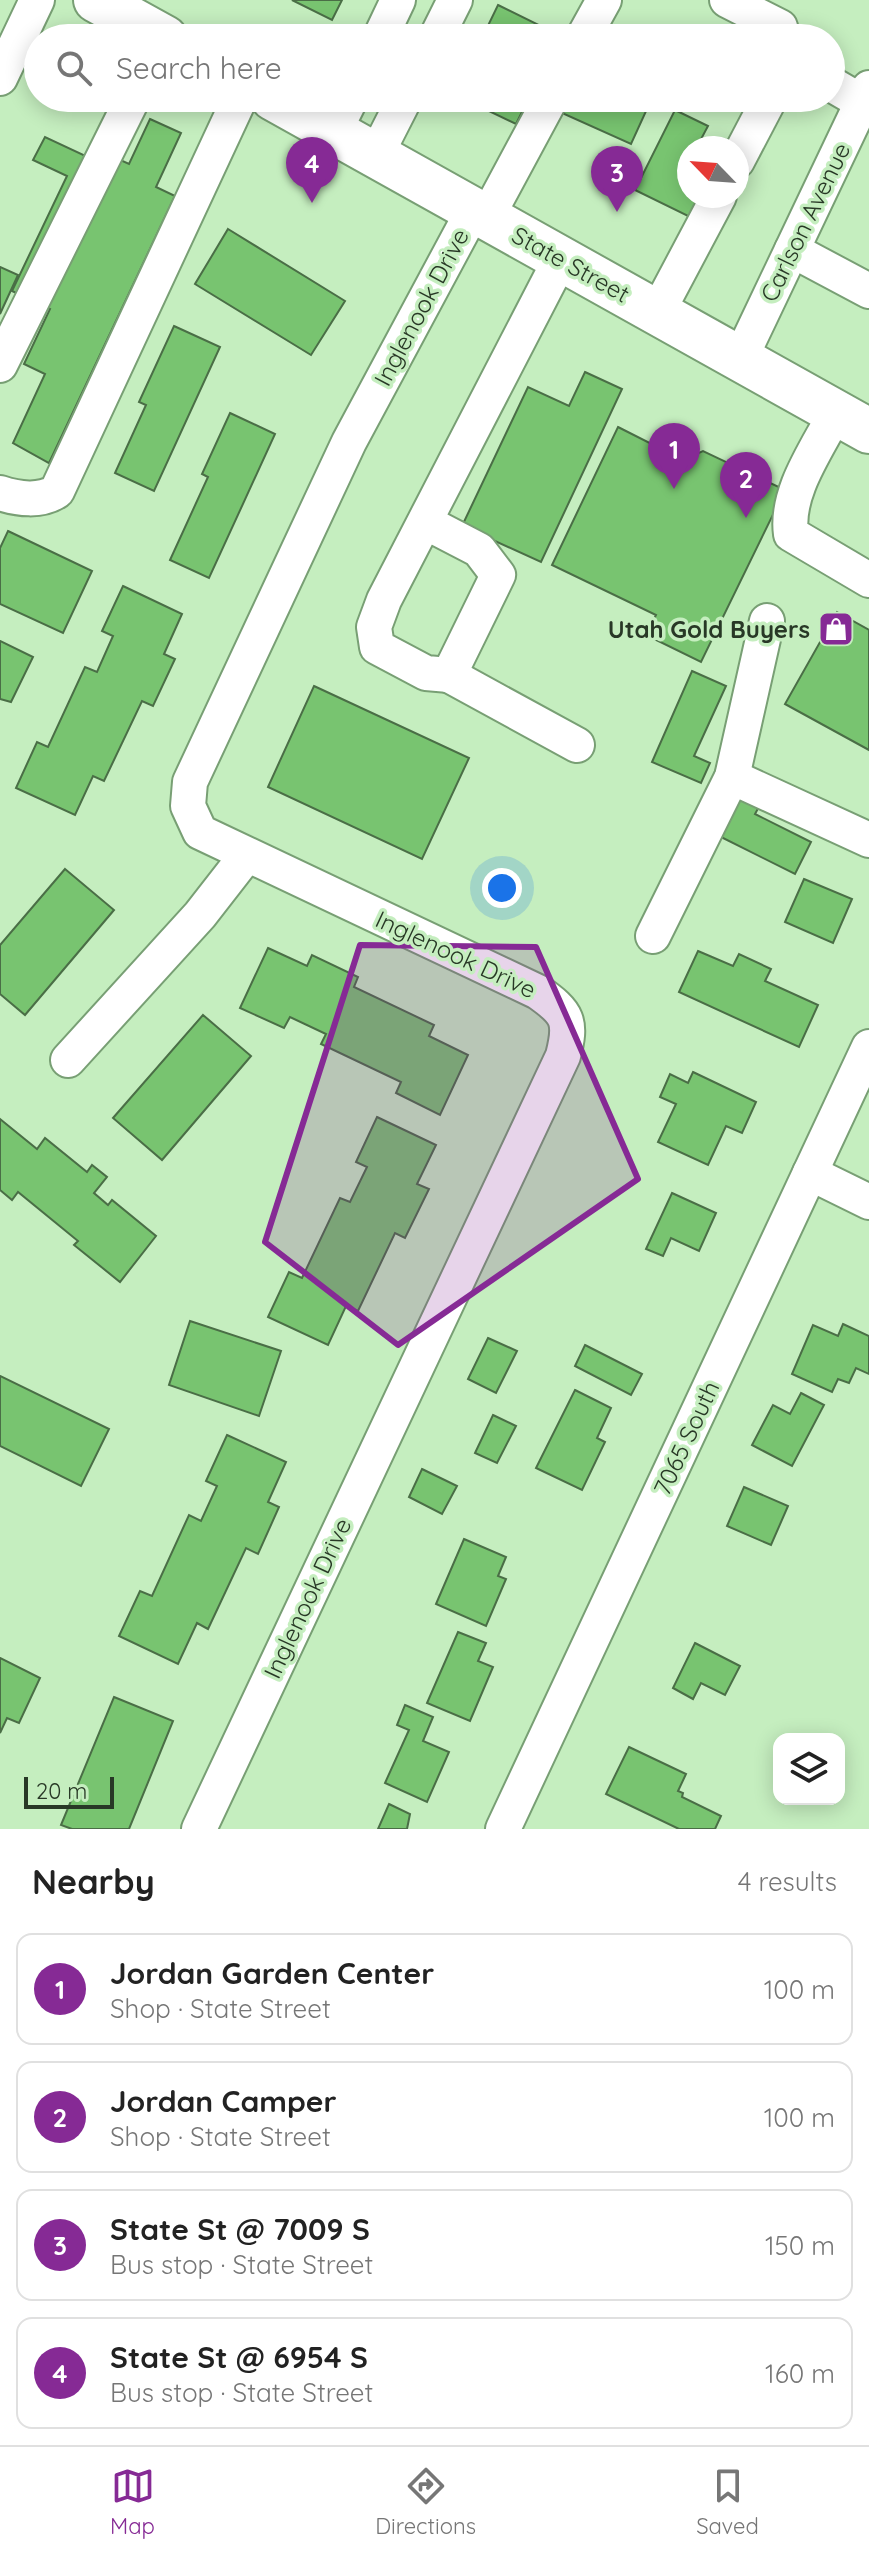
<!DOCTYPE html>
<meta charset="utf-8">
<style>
:root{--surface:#fff;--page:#f6f6f6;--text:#222;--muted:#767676;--line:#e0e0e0;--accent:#862a95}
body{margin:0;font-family:Quicksand,sans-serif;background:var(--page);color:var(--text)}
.controls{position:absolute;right:24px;bottom:24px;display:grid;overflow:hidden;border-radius:16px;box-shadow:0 4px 20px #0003}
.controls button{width:72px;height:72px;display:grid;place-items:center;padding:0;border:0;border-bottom:2px solid var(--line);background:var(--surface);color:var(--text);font:40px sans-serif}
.compass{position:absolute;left:677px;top:136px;width:72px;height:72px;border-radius:50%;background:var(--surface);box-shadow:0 4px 20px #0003;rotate:295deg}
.scale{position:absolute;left:24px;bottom:20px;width:90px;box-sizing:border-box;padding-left:8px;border:4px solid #283826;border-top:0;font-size:22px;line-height:28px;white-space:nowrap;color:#283826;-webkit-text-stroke:6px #c5eebf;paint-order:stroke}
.you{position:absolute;left:502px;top:888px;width:28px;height:28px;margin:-20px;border:6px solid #fff;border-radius:50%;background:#1a73e8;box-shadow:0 0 0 12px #1a73e833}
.badge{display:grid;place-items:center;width:52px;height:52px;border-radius:50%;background:var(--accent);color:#fff;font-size:26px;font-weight:700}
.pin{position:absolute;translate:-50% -66px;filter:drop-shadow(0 2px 4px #0008)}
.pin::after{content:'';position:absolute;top:42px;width:28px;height:24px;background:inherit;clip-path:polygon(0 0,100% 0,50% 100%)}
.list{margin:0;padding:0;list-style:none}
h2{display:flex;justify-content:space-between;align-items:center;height:104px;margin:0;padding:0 32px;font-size:34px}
h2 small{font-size:26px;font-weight:400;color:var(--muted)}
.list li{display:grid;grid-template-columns:52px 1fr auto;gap:24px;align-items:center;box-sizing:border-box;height:112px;margin:0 16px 16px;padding:0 16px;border:2px solid var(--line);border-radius:16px}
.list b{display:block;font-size:30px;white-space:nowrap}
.list p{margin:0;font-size:26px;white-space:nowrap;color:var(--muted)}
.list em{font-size:26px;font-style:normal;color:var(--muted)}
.icon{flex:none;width:44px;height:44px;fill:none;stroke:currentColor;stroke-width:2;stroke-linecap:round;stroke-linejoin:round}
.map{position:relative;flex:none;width:869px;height:1829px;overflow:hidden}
.search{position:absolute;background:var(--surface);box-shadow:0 4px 20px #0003;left:24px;right:24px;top:24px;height:88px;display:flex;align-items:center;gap:20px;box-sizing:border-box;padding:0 28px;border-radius:44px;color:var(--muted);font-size:30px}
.sheet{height:616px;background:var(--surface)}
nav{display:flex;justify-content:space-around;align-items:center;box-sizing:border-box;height:112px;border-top:2px solid var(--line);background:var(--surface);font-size:22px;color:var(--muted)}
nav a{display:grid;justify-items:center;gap:4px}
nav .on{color:var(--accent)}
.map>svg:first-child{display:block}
.building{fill:#78c470;stroke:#4a6e46;stroke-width:2}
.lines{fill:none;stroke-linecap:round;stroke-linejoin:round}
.minor-casing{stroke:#789f74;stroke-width:38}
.major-casing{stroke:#789f74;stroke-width:48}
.minor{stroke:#fff;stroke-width:34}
.major{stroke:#fff;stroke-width:44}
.marked{fill:#862a95;fill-opacity:0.2;stroke:#862a95;stroke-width:6;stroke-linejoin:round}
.labels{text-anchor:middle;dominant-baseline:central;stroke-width:7;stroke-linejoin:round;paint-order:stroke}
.street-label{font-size:24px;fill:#283826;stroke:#c5eebf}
.poi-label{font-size:24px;font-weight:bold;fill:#283826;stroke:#c5eebf;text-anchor:end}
</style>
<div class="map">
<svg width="869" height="1829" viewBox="0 0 869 1829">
<rect width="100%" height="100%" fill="#c5eebf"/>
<g class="building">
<polygon points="292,0 342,0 332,20"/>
<polygon points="498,5 559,35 558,38 482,38"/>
<polygon points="462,98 529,98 516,124"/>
<polygon points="568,98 652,98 631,144 562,113"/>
<polygon points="675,110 708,126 700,141 714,148 689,148 689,196 700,196 690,217 635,190"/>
<polygon points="150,119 181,133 156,187 175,196 49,463 13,443 45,374 24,364 50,309 12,291 67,176 33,160 45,137 111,168 116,158 129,164"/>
<polygon points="228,229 345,301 311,355 195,284"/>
<polygon points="0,267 18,275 0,314"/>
<polygon points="174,326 220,347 154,491 115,473 146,405 139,402"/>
<polygon points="585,372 622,389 541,562 462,526 528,387 569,406"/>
<polygon points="230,413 275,434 209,578 170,560 208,477 202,474"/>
<polygon points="618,427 683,460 703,451 785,490 701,662 646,635 656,615 552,565"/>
<polygon points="8,531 92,571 63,633 0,604 0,548"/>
<polygon points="123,586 182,614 164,654 175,659 153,706 142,701 104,781 93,776 75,815 16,788 37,742 48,747 85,667 97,672 113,636 102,631"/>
<polygon points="837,612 869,630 869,750 785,704"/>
<polygon points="0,641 33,657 11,702 0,699"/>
<polygon points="692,671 726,686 694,756 710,763 701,783 652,762"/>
<polygon points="314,686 469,758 422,859 268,787"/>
<polygon points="741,793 761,803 755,814 811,842 795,874 719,836"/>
<polygon points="65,869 114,910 25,1015 0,994 0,945"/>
<polygon points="804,879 852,899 833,943 785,922"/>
<polygon points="268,948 307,966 312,955 358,977 354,987 434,1025 429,1036 468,1055 440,1115 396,1093 401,1082 321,1044 326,1034 290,1017 284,1028 240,1008"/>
<polygon points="698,951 733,966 739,954 771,969 765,981 818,1005 799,1047 679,992"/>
<polygon points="203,1015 251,1056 162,1160 113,1118"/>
<polygon points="693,1072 756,1102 742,1133 726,1126 708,1165 658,1142 676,1104 660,1097 670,1074 688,1083"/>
<polygon points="377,1117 436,1145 417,1184 429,1189 405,1238 395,1233 358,1311 346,1306 328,1345 268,1317 289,1272 302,1278 340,1198 350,1202 367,1167 356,1162"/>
<polygon points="0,1119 37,1149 45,1138 87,1172 92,1165 107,1177 94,1193 108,1205 112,1200 156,1236 120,1282 74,1245 78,1241 18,1192 12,1200 0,1190"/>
<polygon points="672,1193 716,1213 699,1251 671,1238 663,1256 646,1249"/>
<polygon points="190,1321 281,1351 259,1416 169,1385"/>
<polygon points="843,1324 869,1336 869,1374 856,1368 849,1383 838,1379 832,1392 792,1374 813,1325 838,1336"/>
<polygon points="488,1338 517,1351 496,1393 468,1379"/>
<polygon points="585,1345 642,1374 631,1395 575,1366"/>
<polygon points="0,1376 109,1429 81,1486 0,1446"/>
<polygon points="575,1390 611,1408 597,1438 605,1442 582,1490 536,1468"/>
<polygon points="801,1393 824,1405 792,1466 752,1445 773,1405 790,1414"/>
<polygon points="493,1415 516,1426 497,1463 475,1453"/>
<polygon points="227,1435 286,1462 268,1502 279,1507 258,1554 246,1548 208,1629 197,1623 178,1664 119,1636 140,1591 152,1596 189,1515 201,1521 217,1486 206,1481"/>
<polygon points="422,1469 457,1486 442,1514 409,1497"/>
<polygon points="744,1487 788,1506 771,1545 727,1526"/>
<polygon points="464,1539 506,1557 498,1576 506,1579 486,1626 436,1604"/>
<polygon points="458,1632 486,1643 478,1661 493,1667 470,1721 427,1703"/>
<polygon points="695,1643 740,1666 725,1695 701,1683 693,1699 673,1688"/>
<polygon points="0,1658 40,1678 19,1723 7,1718 0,1733"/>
<polygon points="114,1697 173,1721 129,1829 72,1829 61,1825"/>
<polygon points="405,1705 433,1717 423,1741 449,1752 427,1802 385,1783 409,1730 397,1725"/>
<polygon points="629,1747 686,1774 678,1791 683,1793 682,1797 721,1816 715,1829 679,1829 606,1794"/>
<polygon points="389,1804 410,1814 407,1829 378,1829"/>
</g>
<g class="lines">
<defs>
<g id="minor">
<polyline points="727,0 780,27 783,38"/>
<polyline points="380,38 398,0"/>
<polyline points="436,38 455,0"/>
<polyline points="583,38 604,0"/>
<polyline points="0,78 37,0"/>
<polyline points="831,84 862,102"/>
<polyline points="334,132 351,98"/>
<polyline points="376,155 405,98"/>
<polyline points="737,161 770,98"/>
<polyline points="487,217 551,98"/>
<polyline points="792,250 869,291"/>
<polyline points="658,311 719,196"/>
<polyline points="741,357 869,88"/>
<polyline points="0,365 133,98"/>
<path d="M836,412C818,448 785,492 791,534L869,580"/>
<path d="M0,493C18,499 41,502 57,491L240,98"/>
<polyline points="425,522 479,550 498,575 449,675 426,673 377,647 374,627 384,600 561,258"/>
<polyline points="449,675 577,745"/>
<polyline points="732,777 869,840"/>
<polyline points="653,936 732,777 767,621"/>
<polyline points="68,1060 200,915 246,856"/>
<polyline points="810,1173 869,1202"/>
<path d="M199,1829L563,1056C572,1021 568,1013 538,992L200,832L188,806L190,782L349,442L474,209"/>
<polyline points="503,1829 869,1047"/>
</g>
<g id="major">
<polyline points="96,0 165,38"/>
<polyline points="273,98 869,431"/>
</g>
</defs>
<use href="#minor" class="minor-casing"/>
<use href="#major" class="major-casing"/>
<use href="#minor" class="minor"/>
<use href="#major" class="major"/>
</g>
<path class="marked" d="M360,945L536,947L638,1179L398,1345L265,1242Z"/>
<defs>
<symbol id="shop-square" viewBox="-11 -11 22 22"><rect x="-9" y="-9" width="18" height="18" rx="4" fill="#862a95" stroke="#c5eebf"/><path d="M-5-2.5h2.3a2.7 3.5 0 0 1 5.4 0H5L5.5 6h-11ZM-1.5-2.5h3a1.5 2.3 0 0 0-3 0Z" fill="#fff"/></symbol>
</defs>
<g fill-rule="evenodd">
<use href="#shop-square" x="816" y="609" width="40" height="40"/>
</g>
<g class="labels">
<g class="street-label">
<text transform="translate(805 222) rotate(-64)">Carlson Avenue</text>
<text transform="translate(571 264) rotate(29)">State Street</text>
<text transform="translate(421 307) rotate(-62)">Inglenook Drive</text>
<text transform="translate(456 954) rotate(25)">Inglenook Drive</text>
<text transform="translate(686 1438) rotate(-65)">7065 South</text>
<text transform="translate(307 1598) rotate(-65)">Inglenook Drive</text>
</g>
<g class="poi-label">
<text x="810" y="629">Utah Gold Buyers</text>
</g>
</g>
</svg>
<div class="controls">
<button><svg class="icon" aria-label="layers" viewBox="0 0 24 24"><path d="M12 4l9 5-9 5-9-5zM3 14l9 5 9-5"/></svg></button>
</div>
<svg class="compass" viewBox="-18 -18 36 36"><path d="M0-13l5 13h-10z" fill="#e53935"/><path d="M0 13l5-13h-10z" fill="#767676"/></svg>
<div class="scale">20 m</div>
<div class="you"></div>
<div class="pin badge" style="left:674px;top:489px">1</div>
<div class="pin badge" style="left:746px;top:518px">2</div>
<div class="pin badge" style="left:617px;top:212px">3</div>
<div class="pin badge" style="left:312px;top:203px">4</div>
<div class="search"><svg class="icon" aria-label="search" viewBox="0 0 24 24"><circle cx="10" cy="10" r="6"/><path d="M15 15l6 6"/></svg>Search here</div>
</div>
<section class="sheet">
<h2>Nearby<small>4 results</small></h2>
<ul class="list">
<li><span class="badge">1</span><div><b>Jordan Garden Center</b><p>Shop · State Street</p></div><em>100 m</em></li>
<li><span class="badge">2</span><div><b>Jordan Camper</b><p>Shop · State Street</p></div><em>100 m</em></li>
<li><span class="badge">3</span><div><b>State St @ 7009 S</b><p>Bus stop · State Street</p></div><em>150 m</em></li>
<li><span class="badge">4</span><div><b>State St @ 6954 S</b><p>Bus stop · State Street</p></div><em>160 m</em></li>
</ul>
</section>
<nav>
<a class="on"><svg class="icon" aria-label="map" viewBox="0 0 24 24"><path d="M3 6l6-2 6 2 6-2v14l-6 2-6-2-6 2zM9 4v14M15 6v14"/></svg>Map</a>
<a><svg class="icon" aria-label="directions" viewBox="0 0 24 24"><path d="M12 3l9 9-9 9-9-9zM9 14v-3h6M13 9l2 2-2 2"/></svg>Directions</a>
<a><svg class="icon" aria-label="saved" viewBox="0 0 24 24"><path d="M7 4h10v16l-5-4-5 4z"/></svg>Saved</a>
</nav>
